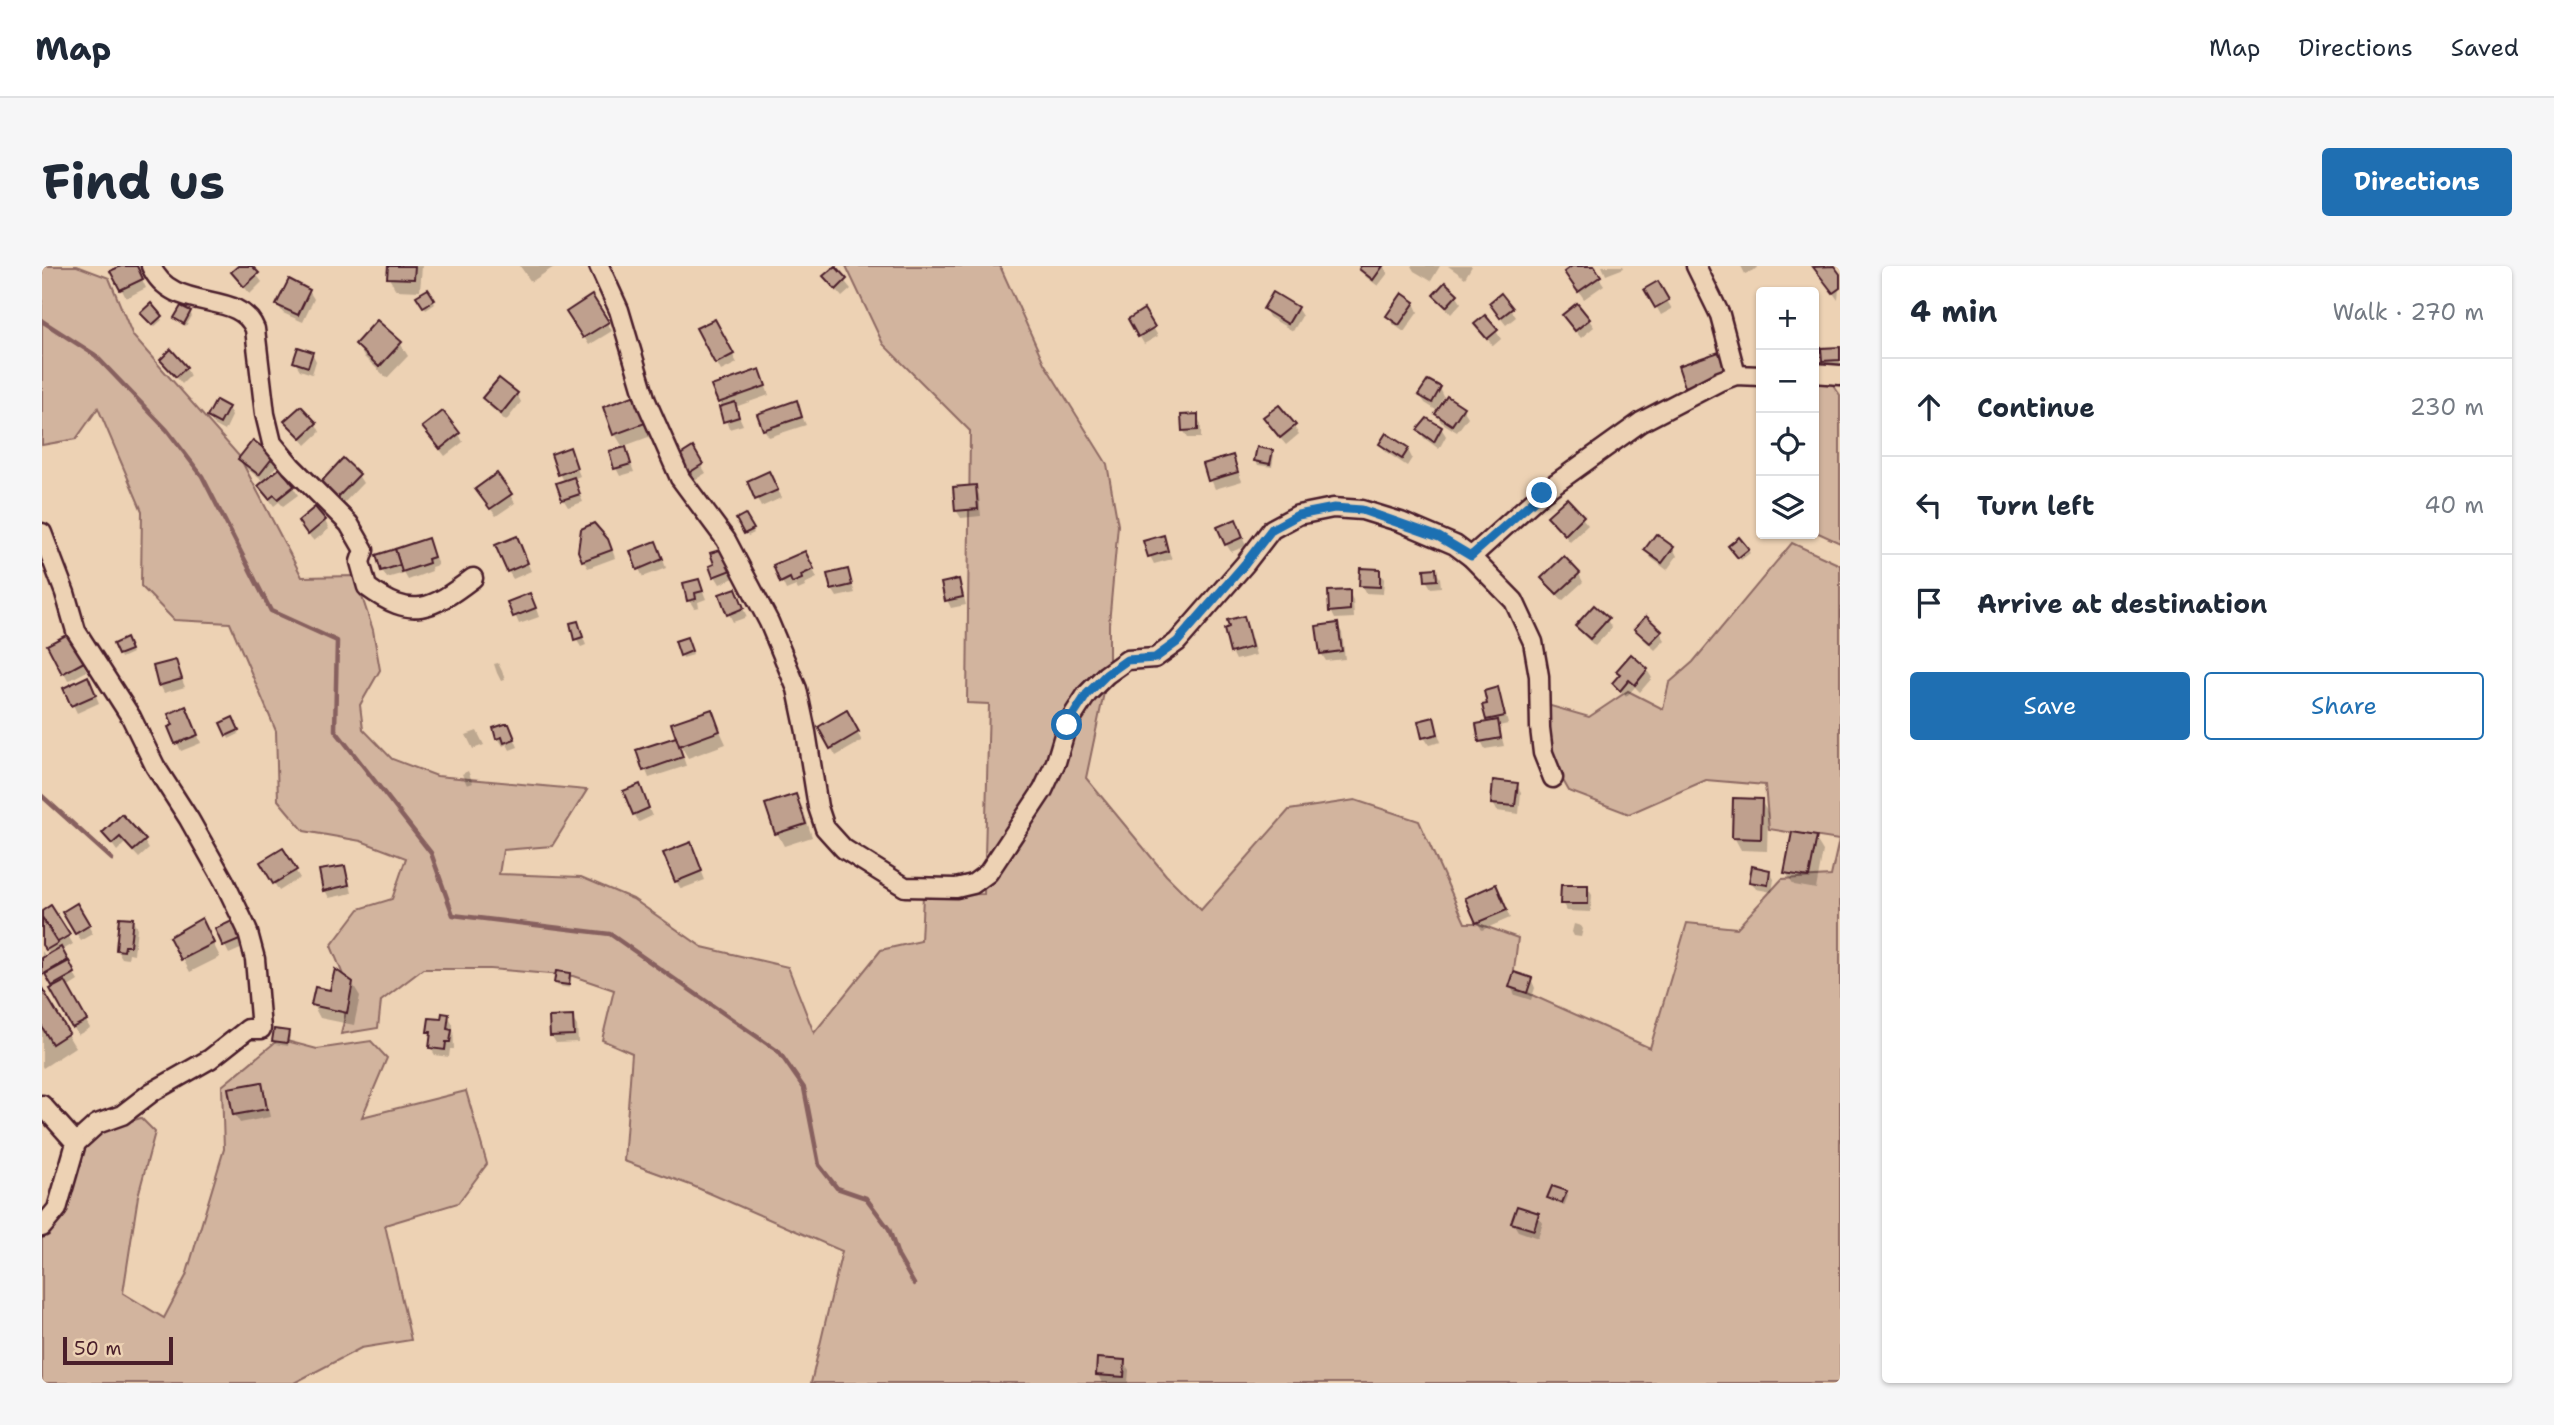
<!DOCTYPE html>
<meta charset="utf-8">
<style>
:root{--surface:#fff;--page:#f6f6f7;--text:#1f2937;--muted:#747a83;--line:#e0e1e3;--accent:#1f6fb2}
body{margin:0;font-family:"Shantell Sans",sans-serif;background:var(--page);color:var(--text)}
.controls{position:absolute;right:21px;top:21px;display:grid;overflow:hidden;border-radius:7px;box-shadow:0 2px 5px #0004}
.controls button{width:63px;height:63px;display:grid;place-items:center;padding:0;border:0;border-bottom:2px solid var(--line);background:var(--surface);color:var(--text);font:35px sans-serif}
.scale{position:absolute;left:21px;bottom:18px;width:110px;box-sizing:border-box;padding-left:7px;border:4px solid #4a1f2b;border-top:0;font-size:19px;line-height:24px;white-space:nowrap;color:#4a1f2b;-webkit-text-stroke:5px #edd2b4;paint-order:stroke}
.stop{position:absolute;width:21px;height:21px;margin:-16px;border:5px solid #1f6fb2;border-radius:50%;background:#fff}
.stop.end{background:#1f6fb2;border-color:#fff;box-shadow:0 2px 7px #0008}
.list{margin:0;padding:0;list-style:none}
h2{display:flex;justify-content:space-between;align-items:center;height:91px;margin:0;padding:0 28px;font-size:30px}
h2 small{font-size:23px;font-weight:400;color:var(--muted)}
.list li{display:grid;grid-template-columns:46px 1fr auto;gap:21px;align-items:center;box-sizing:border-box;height:98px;padding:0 28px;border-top:2px solid var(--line)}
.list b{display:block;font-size:26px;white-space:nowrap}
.list em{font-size:23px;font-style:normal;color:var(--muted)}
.actions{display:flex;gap:14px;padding:21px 28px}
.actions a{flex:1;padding:16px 0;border:2px solid var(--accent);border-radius:7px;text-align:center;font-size:24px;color:var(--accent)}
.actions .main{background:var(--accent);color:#fff}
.icon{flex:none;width:38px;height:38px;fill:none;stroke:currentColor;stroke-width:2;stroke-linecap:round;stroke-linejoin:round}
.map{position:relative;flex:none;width:1798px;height:1117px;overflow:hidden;border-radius:7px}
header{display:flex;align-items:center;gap:42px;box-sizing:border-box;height:98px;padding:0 35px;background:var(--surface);border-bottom:2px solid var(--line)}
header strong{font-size:33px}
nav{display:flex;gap:38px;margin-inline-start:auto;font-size:24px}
.intro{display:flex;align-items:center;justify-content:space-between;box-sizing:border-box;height:168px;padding:0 42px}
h1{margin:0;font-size:49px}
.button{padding:18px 32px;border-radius:7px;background:var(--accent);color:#fff;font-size:24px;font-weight:700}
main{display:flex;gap:42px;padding:0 42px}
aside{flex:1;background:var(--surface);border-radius:7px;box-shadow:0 2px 5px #0004}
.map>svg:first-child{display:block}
.green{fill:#d2b49e;stroke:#8e6a64;stroke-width:2}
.shadow{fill:#0003}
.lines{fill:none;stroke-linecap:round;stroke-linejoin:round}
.stream{stroke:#87615e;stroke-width:4.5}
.building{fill:#bfa08e;stroke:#4a1f2b;stroke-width:2}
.minor-casing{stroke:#4a1f2b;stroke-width:23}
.minor{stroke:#edd2b4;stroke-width:18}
.route{stroke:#1f6fb2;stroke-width:9}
</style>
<header>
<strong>Map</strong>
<nav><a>Map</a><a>Directions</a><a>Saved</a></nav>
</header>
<div class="intro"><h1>Find us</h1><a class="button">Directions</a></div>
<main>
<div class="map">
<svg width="1798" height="1117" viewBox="0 0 1798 1117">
<rect width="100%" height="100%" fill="#edd2b4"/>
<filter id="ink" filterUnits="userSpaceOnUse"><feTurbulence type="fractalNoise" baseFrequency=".0143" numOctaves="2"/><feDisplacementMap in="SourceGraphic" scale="14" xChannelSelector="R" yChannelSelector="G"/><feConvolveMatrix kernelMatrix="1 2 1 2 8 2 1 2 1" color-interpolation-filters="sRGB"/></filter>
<g filter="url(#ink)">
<g class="green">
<path d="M0,0H35L67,12L91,70L197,190L260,311L313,310L331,364L338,404L318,439L321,463L350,493L395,510L545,524L510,580L461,584L457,608L539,611L591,633L660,681L746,701L772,767L839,684L879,675L881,629L942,628L947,438L925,437L928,165L841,78L804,0H958L1002,97L1065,198L1076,259L1067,358V403L1044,512L1124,609L1159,644L1247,544L1313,534L1377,555L1423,657H1434L1476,672L1470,720L1608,782L1645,657L1695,662L1740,613L1789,610L1797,574L1727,563L1723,519L1664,514L1587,548L1527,525L1506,488L1502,438L1547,451L1586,425L1621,443L1627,417L1651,396L1750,277L1798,299V1117H769L800,985L651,920L582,895L590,787L560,774L572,724L531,710L448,703H381L339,735L336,762L299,768C310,725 306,720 289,680L317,643L350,633L364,592L319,575L262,565L236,534L234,465L188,357L132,354L99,320L100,245L56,142L34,173L0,179Z"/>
<polygon points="1772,108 1787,113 1798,129 1798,277 1772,265"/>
<polygon points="237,773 275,783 329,775 345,792 320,851 424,825 445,898 416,937 343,959 369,1074 319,1082 252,1117 0,1117 0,969 41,869 99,852 113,866 96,930 81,1027 122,1052 144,1010 182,883 180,820"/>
</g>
<g class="shadow">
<polygon points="83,0 94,0 104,22 84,32 71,6"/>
<polygon points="198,0 208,0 220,16 208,28 191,7"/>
<polygon points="347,0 380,0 378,25 354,24 347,12"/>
<polygon points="478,0 511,0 512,1 489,16"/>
<polygon points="1321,0 1341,0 1346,7 1336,20 1324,11 1319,3"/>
<polygon points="1369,0 1398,0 1389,15 1372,5"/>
<polygon points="1406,0 1430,0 1423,12"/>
<polygon points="1533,0 1549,0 1562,19 1542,33 1529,14"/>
<polygon points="1560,0 1581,0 1582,2 1564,9"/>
<polygon points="1699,0 1715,0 1716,2 1703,8"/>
<polygon points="1775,0 1790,0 1798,11 1796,34 1778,9 1773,1"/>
<polygon points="792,2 809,23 800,31 783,11"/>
<polygon points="1615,18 1630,43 1619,49 1605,24"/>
<polygon points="267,25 272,33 261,56 241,47 236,39"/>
<polygon points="386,25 393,38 384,44 376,31"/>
<polygon points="1414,29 1419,37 1409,48 1393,30"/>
<polygon points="1459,29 1474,51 1464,59 1453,45"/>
<polygon points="550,32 570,65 547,79 527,47"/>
<polygon points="1372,37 1376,46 1362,66 1351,58 1346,50"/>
<polygon points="1255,42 1260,50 1251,65 1227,51 1223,43"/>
<polygon points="1102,46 1116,70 1102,78 1088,54"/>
<polygon points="148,47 150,50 144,60 134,52"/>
<polygon points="102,50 118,51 120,54 112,61"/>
<polygon points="1547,54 1552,61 1539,72 1527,57"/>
<polygon points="1434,58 1454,65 1459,73 1451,80"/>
<polygon points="657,63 677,63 695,97 679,105"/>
<polygon points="358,77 366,90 345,112 322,91 315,78"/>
<polygon points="1798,83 1798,102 1786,103 1781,95"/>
<polygon points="270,87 274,95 270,108 258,104 253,96"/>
<polygon points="120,94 144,102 148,110 140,118"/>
<polygon points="721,113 727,129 693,141 701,159 687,163 672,121"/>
<polygon points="1398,122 1402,131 1394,144 1383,137 1378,129"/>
<polygon points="475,128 479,136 464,155 447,140 442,132"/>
<polygon points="595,130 612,169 582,180 592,206 578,210 574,202 582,183 573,168"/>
<polygon points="1406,132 1421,143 1426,151 1415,166 1399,156 1395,148"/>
<polygon points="754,137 764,159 727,171 722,163"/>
<polygon points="1237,141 1257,168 1244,179 1228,160"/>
<polygon points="186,142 190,150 183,165 172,159 167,151"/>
<polygon points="1155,150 1159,158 1159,172 1146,172 1141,164"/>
<polygon points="245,156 274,158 278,166 264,179"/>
<polygon points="1399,162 1404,170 1397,183 1382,172 1377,164"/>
<polygon points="417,168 421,176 403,190 387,169"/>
<polygon points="1339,178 1366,184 1370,192 1365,200 1344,186"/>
<polygon points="527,183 538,210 531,213 541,236 526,241 521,233 523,216 518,208"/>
<polygon points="650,184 664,207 651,215 637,192"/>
<polygon points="1230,186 1232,189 1230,201 1216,199 1214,195"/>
<polygon points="231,191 235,199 223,214 251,221 256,229 241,240 237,236 232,240 218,221 223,217 203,201 198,193"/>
<polygon points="1190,191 1200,215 1173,223 1163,199"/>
<polygon points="316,209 321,217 299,240 285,226"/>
<polygon points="731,215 739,232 719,241 707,216"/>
<polygon points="933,221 937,229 939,250 919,252 914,244"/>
<polygon points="468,229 473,237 454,250 440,231"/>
<polygon points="1525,234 1546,259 1528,276 1507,251"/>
<polygon points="703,250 712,267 706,270 696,254"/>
<polygon points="283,255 287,263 272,275 262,264"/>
<polygon points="1197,263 1204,280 1189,286 1184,278"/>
<polygon points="1121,271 1130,293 1112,298 1108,290"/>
<polygon points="1697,273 1708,287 1699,294 1690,284"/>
<polygon points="386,274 396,299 389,301 390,305 366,314 362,307 345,312 340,304"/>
<polygon points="478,280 489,305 471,313 466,305"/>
<polygon points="1631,282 1635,290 1625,304 1609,292 1604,284"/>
<polygon points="570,283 573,292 546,302 541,294"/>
<polygon points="618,285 624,302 601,311 597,303"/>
<polygon points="685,293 692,312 678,318 673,310"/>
<polygon points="767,295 775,312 762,318 763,321 756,324 754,320 744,324 733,300"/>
<polygon points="1393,304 1398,312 1399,321 1389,322 1384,314"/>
<polygon points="805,305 813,327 795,331 790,323"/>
<polygon points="1337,305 1342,313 1341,328 1323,327 1319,319"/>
<polygon points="1537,308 1541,316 1520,335 1502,312"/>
<polygon points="657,315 664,333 656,336 657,341 652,342 647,334"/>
<polygon points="916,315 920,323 924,339 909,342 905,334"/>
<polygon points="693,324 705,351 691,356 687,348"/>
<polygon points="1307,326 1311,334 1312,352 1293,353 1289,345"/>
<polygon points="468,337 492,337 497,351 477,358"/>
<polygon points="1202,352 1206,360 1214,389 1194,394 1190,386"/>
<polygon points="1565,354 1570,362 1553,380 1540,368 1535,360"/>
<polygon points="535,357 544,379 539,381 534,373"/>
<polygon points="1295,358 1300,367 1303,393 1284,395 1279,387"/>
<polygon points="1594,363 1618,366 1623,374 1613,384 1599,371"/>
<polygon points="26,370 45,405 26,415 8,380"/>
<polygon points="84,375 90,387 79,392 73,379"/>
<polygon points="647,376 651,389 641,392 640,389"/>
<polygon points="133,396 143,421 122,427 118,419"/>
<polygon points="456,397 460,405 463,414 459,415 455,407 452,398"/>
<polygon points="1605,404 1610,412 1598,426 1593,421 1584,431 1572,417"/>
<polygon points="50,420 57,437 35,447 23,422"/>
<polygon points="1455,423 1459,431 1466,458 1457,460 1462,480 1443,483 1439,475 1448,457 1446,454 1447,439"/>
<polygon points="669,445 684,478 646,492 639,480 638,481 644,500 607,512 596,485 636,472"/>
<polygon points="804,447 820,475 794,490 778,462"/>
<polygon points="148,450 159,477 139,485 128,462"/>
<polygon points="1391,453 1399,476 1387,479 1382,471"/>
<polygon points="190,454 197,468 187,473 180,458"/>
<polygon points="467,460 476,481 468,484 465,478 461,480 456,472"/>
<polygon points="435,465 442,479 431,483 424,469"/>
<polygon points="426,505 431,517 425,519 420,508"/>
<polygon points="1474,518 1479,526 1477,548 1455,545 1451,537"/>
<polygon points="601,529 610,550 597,556 592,548"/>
<polygon points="754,530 761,543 770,571 742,580 735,567"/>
<polygon points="1719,535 1726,547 1725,585 1699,584 1692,571"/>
<polygon points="62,567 102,575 107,583 97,592 83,577 75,585"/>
<polygon points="1773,572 1781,585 1774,623 1752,619 1744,607"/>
<polygon points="241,585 258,612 237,625 220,597"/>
<polygon points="652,586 663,614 639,623 634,615"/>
<polygon points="302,602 306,610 310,627 287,632 283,624"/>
<polygon points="1727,605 1732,613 1730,626 1714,623 1709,615"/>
<polygon points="1545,621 1550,629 1549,646 1525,645 1520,637"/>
<polygon points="1458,628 1468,652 1440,664 1435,656"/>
<polygon points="34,639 51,668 39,675 22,646"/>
<polygon points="9,641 31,678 19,685 36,715 25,722 48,762 36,769 10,724 13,723 0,705 0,685 4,692 8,689 0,676 0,647"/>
<polygon points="90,654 95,662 92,688 87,687 86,693 80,692 75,684"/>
<polygon points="191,657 203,681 187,688 183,680"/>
<polygon points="1532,658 1539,660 1541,663 1539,671 1532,670 1530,666"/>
<polygon points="166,667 178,691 148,706 129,671"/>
<polygon points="527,709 529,712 528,722 516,720 514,717"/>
<polygon points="1489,713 1493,722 1489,734 1473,729 1469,721"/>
<polygon points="310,717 318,730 312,759 278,752 271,739 290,726"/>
<polygon points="0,726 33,781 1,802 0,800"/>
<polygon points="406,750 411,758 412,783 408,783 407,791 393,789 388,781 390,771 387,765"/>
<polygon points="530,752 535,760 536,776 514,777 509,769"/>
<polygon points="246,767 248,770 246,780 233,778 231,774"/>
<polygon points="219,818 223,826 228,851 198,857 193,849"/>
<polygon points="1524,927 1526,930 1522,940 1509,935 1507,932"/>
<polygon points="1496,949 1501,957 1496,972 1476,965 1471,957"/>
<polygon points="1082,1096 1087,1104 1086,1117 1060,1117 1056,1109"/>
</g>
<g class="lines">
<g class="stream">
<polyline points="0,55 53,89 125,164 160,210 229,345 295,375 293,464 389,587 411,649 568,668 737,786 762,822 777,899 795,922 824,932 847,963 856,990 872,1018"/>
<polyline points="0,530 70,593"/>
</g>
</g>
<g class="building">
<polygon points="79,0 95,0 101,13 78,24 68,5"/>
<polygon points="196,0 210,0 217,7 202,21 189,6"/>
<polygon points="346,0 373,0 372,13 345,12"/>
<polygon points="793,0 805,13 794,24 781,10"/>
<polygon points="1319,0 1341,0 1331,14 1317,3"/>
<polygon points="1530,0 1552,0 1559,10 1536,26 1522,6"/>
<polygon points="1792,0 1798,8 1798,22 1791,27 1771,1"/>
<polygon points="247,13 268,24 256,49 234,39"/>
<polygon points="1616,15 1627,34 1613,42 1602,23"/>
<polygon points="1403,16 1416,28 1404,41 1391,29"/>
<polygon points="386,23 393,34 381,41 374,30"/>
<polygon points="1231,26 1256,41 1246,58 1221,43"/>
<polygon points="1360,27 1373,36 1357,59 1344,50"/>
<polygon points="1459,27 1471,42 1458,52 1447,37"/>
<polygon points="550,29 567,56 541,72 524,46"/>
<polygon points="109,37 120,50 110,59 98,47"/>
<polygon points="1535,37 1548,53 1533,65 1520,49"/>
<polygon points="139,40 149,45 142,58 132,52"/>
<polygon points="1102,43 1113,61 1096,71 1086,53"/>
<polygon points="1443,49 1456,64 1445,73 1432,58"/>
<polygon points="673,53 692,88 673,98 654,62"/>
<polygon points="335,54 360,76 337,101 313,78"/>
<polygon points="256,81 271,86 266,101 251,96"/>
<polygon points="1798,81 1798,94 1780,95 1779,82"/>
<polygon points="129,83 145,101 134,111 118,94"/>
<polygon points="1677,86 1684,108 1643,121 1636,100"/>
<polygon points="718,103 724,120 676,137 669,120"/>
<polygon points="457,112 476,127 459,148 440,132"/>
<polygon points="1386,114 1399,121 1390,137 1376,129"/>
<polygon points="596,128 606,156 571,169 561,141"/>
<polygon points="1405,130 1422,141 1410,159 1393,148"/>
<polygon points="174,134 187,141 178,158 165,151"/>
<polygon points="755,134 760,151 721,164 715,148"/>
<polygon points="693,136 697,151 681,156 677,141"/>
<polygon points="1237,139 1254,159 1238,172 1221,151"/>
<polygon points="259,140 275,157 259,172 242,155"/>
<polygon points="401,145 418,167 398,183 380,161"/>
<polygon points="1156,148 1156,164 1140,165 1139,149"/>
<polygon points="1385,152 1400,161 1392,176 1375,164"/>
<polygon points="1344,167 1367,182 1360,193 1337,178"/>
<polygon points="211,174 232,190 217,209 196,193"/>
<polygon points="528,181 535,202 516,209 509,188"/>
<polygon points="584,181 589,198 572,203 567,185"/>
<polygon points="651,181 661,198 645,208 635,191"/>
<polygon points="1215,181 1231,184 1228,198 1212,195"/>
<polygon points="1191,189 1196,206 1166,215 1161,198"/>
<polygon points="301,192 318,208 294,233 278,217"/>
<polygon points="238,202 252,220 236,233 232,229 227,233 216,220"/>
<polygon points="727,205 736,224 713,234 705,215"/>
<polygon points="455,207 470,228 448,243 433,223"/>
<polygon points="532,211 538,228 520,234 514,217"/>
<polygon points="934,219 936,243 913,245 911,221"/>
<polygon points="1525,232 1542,250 1523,269 1505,250"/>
<polygon points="273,241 284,254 266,269 256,255"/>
<polygon points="703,248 712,263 702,268 694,253"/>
<polygon points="1194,253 1201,271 1183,279 1175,261"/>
<polygon points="552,257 566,273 570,284 540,295 536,285 539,263"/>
<polygon points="1614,268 1632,281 1620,297 1602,284"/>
<polygon points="1122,269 1126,285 1106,291 1101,275"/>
<polygon points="475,270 486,297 465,306 453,279"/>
<polygon points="1697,271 1707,283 1696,292 1686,280"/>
<polygon points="386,272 392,291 386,293 387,297 360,306 353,283"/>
<polygon points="614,275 621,293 595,304 588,285"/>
<polygon points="353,283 358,299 339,305 334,289"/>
<polygon points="681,283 689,304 671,311 667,300 672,298 668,287"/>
<polygon points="763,285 772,303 759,309 760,313 750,317 748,312 738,317 731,299"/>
<polygon points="1522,290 1538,307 1515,328 1499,312"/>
<polygon points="1318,302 1338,303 1338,321 1317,320"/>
<polygon points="1394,302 1395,314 1383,315 1382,303"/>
<polygon points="806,303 810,319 789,324 785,308"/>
<polygon points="657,313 661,325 653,327 654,333 645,335 641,317"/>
<polygon points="917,313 921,331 903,335 899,317"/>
<polygon points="694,322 702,342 685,349 677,328"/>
<polygon points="1308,324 1308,344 1287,346 1286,325"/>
<polygon points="488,327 494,342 471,351 465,336"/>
<polygon points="1552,339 1567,352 1548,373 1533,360"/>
<polygon points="1202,350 1210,381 1188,387 1182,363 1187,361 1185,354"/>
<polygon points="1604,350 1620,365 1608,377 1592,363"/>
<polygon points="536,355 541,371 532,374 528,357"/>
<polygon points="1296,357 1300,385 1278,388 1274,360"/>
<polygon points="26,368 42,396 20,408 5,379"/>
<polygon points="645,371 650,385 638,390 633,375"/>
<polygon points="84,372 89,384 76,389 71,378"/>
<polygon points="1589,388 1606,403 1593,419 1587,414 1578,425 1570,417 1578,408 1574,405"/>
<polygon points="134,394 140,413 116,420 111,400"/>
<polygon points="46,410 54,429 29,440 21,422"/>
<polygon points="1456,421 1463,450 1444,454 1440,439 1445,438 1442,425"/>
<polygon points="144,440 156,469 133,478 126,461 131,459 126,448"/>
<polygon points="670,443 678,465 637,480 629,457"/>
<polygon points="805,444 817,466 788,483 776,461"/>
<polygon points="191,451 197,464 184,470 178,457"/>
<polygon points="1392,451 1396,468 1380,472 1376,455"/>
<polygon points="1456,454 1459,472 1437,476 1434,458"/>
<polygon points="463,458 467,458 473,473 462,477 460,471 454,473 451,462"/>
<polygon points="634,471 641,491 601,505 594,484"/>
<polygon points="1451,514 1476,517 1473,540 1449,538"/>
<polygon points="598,518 607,542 591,549 581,525"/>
<polygon points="754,528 764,558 733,568 723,538"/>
<polygon points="1691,532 1720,533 1719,573 1690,572"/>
<polygon points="80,548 104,574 91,585 78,571 70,578 60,567"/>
<polygon points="1750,566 1775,570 1767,611 1742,607"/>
<polygon points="649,576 660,605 633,616 621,587"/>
<polygon points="241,582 255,604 231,618 218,596"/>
<polygon points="303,600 307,619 281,625 277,604"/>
<polygon points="1710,600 1728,604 1726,619 1707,616"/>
<polygon points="1454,618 1465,644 1434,657 1423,632"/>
<polygon points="1519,619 1546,619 1546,638 1518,638"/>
<polygon points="35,637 48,659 33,668 20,646"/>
<polygon points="9,639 28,669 16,676 0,651 0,645"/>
<polygon points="77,651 91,652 88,680 83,680 82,685 74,684"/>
<polygon points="0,652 16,677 4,684 0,679"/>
<polygon points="160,652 172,677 139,694 127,671"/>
<polygon points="192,654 200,673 181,681 173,663"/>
<polygon points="19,681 26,694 0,709 0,692"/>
<polygon points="27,695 33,707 10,720 3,708"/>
<polygon points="293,703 311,716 305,747 269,739 273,721 288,724"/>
<polygon points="514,705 528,707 527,719 512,717"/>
<polygon points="1472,706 1490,712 1485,727 1467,721"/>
<polygon points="23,715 45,754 30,762 8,723"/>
<polygon points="0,722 27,767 10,778 0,761"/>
<polygon points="400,747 407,748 405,763 410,764 408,776 404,776 403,784 387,782 389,766 385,766 387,752 399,753"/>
<polygon points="531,750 532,769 508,770 507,751"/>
<polygon points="232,763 247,765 245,777 230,775"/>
<polygon points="220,816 225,843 191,849 186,822"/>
<polygon points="1510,920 1525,925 1520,937 1505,932"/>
<polygon points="1475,940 1497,947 1492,964 1469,957"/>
<polygon points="1055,1092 1083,1094 1082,1111 1054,1109"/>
</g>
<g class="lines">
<defs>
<g id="minor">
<path d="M109,0C130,49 197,22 213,63L223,148L230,177L249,200L307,258L322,284L318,296L325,321C370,354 389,344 431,312"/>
<polyline points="557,0 577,44 604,135 638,212 684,274 727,356 755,423 764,466 776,541 783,562 802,583 863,621 914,622 931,618 946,607 1001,524 1014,496 1025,459 1045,428 1064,409 1085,394 1113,392 1135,376 1203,298 1230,263 1256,249 1291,242 1320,244 1359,256 1413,279 1429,291 1472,335 1491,376 1497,410 1498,462 1501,487 1511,512"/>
<polyline points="1654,0 1678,49 1694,109"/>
<polyline points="1772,107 1798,109"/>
<polyline points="0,267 23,327 34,365 89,451 113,500 147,553 182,615 205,663 213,693 219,763 206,763 168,793 110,826 80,849 55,858 34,877"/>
<polyline points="1429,291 1500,227 1599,156 1678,115 1694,109 1719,110"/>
<polyline points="0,839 34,877 15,943 0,961"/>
</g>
</defs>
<use href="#minor" class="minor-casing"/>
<use href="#minor" class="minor"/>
</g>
</g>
<g class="lines" filter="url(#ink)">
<polyline class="route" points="1025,459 1045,428 1064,409 1085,394 1113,392 1135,376 1203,298 1230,263 1256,249 1292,242 1320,244 1397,271 1429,290 1500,227"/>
</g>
</svg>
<div class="controls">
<button>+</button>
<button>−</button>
<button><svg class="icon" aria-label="locate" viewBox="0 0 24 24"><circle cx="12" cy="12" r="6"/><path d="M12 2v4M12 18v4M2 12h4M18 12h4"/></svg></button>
<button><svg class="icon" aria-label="layers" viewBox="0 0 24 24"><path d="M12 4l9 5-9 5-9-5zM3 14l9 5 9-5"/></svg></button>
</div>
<div class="scale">50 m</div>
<div class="stop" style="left:1025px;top:459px"></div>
<div class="stop end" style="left:1500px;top:227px"></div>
</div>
<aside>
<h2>4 min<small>Walk · 270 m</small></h2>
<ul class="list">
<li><svg class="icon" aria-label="ahead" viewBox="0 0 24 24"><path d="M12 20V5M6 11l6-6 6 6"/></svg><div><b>Continue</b></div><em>230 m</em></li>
<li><svg class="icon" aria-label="left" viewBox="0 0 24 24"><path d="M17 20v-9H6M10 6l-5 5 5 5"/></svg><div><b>Turn left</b></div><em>40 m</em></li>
<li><svg class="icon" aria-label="arrive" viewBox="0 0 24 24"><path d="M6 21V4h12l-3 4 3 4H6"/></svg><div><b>Arrive at destination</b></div></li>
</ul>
<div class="actions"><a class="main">Save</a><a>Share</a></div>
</aside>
</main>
